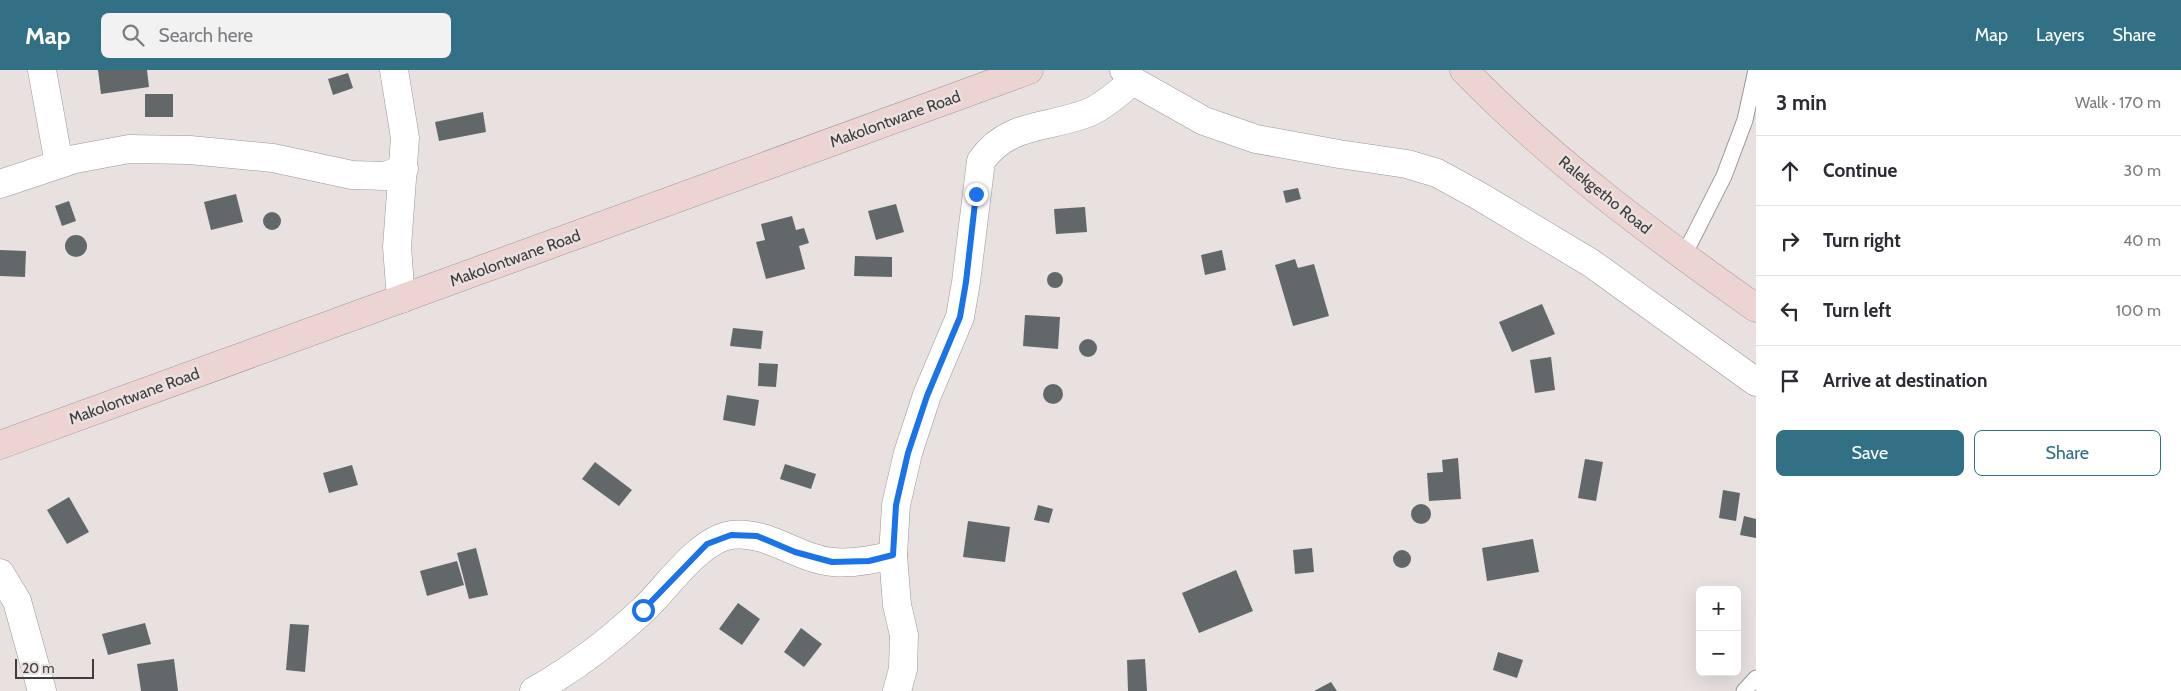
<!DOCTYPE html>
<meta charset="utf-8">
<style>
:root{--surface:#fff;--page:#f2f2f3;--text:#2b2b33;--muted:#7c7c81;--line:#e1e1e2;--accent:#327086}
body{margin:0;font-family:Cabin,sans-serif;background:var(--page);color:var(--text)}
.controls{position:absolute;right:15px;bottom:15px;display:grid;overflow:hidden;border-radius:8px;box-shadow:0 5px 20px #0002}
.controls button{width:45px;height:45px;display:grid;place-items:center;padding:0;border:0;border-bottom:1px solid var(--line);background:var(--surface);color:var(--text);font:25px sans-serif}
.scale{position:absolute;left:15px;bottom:12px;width:79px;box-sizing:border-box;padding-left:5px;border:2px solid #3f3c3c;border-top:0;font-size:14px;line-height:18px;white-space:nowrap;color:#3f3c3c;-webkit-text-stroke:4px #e8e1e0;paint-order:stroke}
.stop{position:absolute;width:15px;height:15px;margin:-11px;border:4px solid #1a73e8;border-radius:50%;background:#fff}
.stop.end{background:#1a73e8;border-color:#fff;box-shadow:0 1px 5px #0008}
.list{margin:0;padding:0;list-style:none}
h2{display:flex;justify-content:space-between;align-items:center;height:65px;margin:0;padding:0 20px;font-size:21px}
h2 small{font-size:16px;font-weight:400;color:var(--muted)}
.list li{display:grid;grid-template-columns:32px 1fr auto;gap:15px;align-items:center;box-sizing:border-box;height:70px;padding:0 20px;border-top:1px solid var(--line)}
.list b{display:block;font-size:19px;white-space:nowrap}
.list em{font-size:16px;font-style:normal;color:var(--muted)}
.actions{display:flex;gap:10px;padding:15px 20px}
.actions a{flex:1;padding:11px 0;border:1px solid var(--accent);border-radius:8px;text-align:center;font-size:18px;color:var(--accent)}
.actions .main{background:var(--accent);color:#fff}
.icon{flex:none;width:28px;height:28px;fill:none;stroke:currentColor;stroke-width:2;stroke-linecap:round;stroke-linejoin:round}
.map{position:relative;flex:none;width:1756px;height:621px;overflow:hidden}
header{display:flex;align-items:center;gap:30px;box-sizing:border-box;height:70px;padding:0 25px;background:var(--accent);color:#fff}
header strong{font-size:24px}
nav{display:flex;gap:28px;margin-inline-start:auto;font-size:18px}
.search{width:350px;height:45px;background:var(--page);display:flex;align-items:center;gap:12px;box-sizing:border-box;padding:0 18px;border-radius:8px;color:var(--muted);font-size:19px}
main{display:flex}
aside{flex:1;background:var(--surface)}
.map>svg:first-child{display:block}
.building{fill:#62686a}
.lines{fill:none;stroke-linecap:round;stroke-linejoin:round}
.service-casing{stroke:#9c9695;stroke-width:17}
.minor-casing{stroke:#9c9695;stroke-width:29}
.secondary-casing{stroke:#9c9695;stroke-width:29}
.service{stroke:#fff;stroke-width:15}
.minor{stroke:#fff;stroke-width:28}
.secondary{stroke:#ecd4d3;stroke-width:28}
.route{stroke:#1a73e8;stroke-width:6}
.labels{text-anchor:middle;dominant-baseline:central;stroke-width:5;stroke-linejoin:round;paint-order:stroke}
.street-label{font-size:16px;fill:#3f3c3c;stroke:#e8e1e0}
</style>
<header>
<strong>Map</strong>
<div class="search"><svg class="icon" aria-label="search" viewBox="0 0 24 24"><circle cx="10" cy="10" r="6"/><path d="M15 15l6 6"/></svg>Search here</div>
<nav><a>Map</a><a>Layers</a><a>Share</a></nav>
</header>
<main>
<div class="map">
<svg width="1756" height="621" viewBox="0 0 1756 621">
<rect width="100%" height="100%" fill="#e8e1e0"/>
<g class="building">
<polygon points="98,0 147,0 149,17 101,24"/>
<polygon points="348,3 353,18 333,25 328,9"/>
<rect x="145" y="24" width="28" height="23"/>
<polygon points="483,42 486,62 439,71 435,52"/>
<polygon points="1298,118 1301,129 1286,133 1283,121"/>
<polygon points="236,124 243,152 211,160 204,132"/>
<polygon points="69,131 76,151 62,156 55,136"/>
<polygon points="896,134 904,162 876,170 868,141"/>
<polygon points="1085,137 1087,162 1056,164 1054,139"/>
<circle cx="272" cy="151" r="9"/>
<polygon points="792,146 796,160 804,158 809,173 799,176 805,199 766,209 756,172 765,170 761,154"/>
<circle cx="76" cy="176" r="11"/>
<polygon points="0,180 26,181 25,207 0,206"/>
<polygon points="1222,180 1226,200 1205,205 1201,185"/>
<polygon points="855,186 892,187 892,207 854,206"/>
<polygon points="1295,189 1298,198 1314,194 1329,246 1293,256 1275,195"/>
<circle cx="1055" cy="210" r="8"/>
<polygon points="1542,234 1555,264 1512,282 1499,252"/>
<polygon points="1025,245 1060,247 1058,279 1023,276"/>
<polygon points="733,258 763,261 761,279 730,276"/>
<circle cx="1088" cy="278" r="9"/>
<polygon points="1551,287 1555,320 1535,323 1530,290"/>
<polygon points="759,293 778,294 776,317 758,316"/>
<circle cx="1053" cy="324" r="10"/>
<polygon points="727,325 759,330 755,356 723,350"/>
<polygon points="1458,388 1461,429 1429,431 1427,403 1443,402 1442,390"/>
<polygon points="1585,389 1603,392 1596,431 1578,428"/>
<polygon points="595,392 632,420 619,436 582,409"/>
<polygon points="785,394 816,404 811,419 780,409"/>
<polygon points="352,395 358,415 329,423 323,403"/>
<polygon points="1723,420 1740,423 1736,451 1719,448"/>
<polygon points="69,427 89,462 67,474 47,440"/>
<circle cx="1421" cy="444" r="10"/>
<polygon points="1038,435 1053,439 1049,453 1034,450"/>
<polygon points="1744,446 1756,449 1756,468 1740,465"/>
<polygon points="968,451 1010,457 1005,492 963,487"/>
<polygon points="1533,469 1539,502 1487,511 1482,478"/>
<polygon points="476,478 488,525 469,529 457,483"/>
<polygon points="1312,478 1314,502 1295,504 1293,480"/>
<circle cx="1402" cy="489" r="9"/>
<polygon points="457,491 464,515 427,526 420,501"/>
<polygon points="1236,500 1253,541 1199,563 1182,523"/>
<polygon points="738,533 760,549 742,575 719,559"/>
<polygon points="145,553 151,574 108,585 102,564"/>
<polygon points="290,554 309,555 305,602 286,600"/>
<polygon points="801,558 822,574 804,597 784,582"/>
<polygon points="1498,582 1523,590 1517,608 1493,600"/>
<polygon points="174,589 178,621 141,621 137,594"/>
<polygon points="1145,589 1147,621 1128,621 1127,590"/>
<polygon points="1331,612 1337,621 1314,621"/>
</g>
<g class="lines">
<defs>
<g id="service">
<polyline points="1683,187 1724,106 1745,50 1756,0"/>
<polyline points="1744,621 1756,608"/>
</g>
<g id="minor">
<polyline points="42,0 59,94"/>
<polyline points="394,0 405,68 397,177 401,229"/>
<polyline points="1124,0 1133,11 1204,51 1256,69 1339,84 1407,94 1437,103 1479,126 1591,193 1756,312"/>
<polyline points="0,114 75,89 129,79 190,80 273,88 352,105 385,106 404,99"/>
<polyline points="0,503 17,531 42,621"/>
<path d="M534,621C573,599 610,571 643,540C667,518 698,470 731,465C767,460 798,489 833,492C853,494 873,490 893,485"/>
<path d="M897,621L903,599L904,565L897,535L893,485L896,435L908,383L927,325L960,247L966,212L981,91C1009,51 1050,59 1090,42C1106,35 1119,22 1133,11"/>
</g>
<g id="secondary">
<path d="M1464,0C1551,90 1654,166 1756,238"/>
<polyline points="0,375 1029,0"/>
</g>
</defs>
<use href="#service" class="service-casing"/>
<use href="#minor" class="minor-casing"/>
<use href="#secondary" class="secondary-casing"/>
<use href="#service" class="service"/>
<use href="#minor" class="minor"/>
<use href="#secondary" class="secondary"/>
</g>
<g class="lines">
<polyline class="route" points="643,540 707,474 731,465 757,466 795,482 832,492 869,491 893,485 896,435 908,383 927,326 960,247 966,212 976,124"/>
</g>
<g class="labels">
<g class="street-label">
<text transform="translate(895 49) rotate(-20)">Makolontwane Road</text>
<text transform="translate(1605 125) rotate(39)">Ralekgetho Road</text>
<text transform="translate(515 188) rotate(-20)">Makolontwane Road</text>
<text transform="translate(134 326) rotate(-20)">Makolontwane Road</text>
</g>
</g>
</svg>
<div class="controls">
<button>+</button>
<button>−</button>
</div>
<div class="scale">20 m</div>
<div class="stop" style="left:643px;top:540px"></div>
<div class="stop end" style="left:976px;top:124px"></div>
</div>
<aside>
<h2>3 min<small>Walk · 170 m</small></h2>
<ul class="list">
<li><svg class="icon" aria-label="ahead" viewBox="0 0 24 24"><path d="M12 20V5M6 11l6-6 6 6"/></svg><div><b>Continue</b></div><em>30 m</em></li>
<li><svg class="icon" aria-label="right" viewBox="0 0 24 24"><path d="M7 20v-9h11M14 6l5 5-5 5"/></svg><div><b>Turn right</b></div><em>40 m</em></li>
<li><svg class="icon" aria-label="left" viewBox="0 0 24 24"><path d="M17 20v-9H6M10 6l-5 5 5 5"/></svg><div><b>Turn left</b></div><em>100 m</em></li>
<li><svg class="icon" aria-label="arrive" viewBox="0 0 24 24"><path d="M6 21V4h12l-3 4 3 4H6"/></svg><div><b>Arrive at destination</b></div></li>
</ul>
<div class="actions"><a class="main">Save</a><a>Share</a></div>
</aside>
</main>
